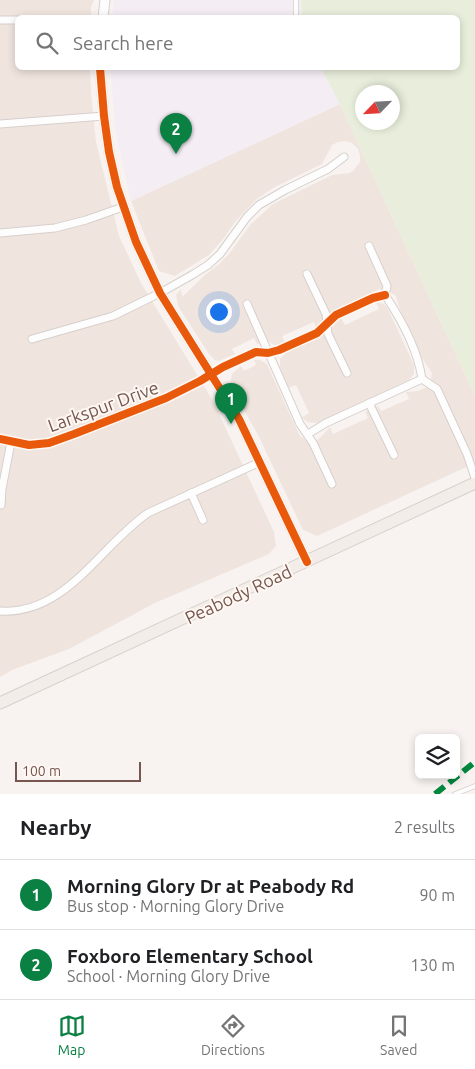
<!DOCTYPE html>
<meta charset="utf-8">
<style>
:root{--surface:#fff;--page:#f6f6f6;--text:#202124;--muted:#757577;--line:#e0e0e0;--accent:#0b8043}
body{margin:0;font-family:Ubuntu,sans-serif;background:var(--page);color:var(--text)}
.controls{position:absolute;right:15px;bottom:15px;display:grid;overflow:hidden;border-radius:8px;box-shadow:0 2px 8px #0003}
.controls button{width:45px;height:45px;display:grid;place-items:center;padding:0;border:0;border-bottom:1px solid var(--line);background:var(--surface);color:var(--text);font:25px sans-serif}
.compass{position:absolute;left:355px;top:85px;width:45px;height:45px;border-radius:50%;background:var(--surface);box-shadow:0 2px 8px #0003;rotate:245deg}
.scale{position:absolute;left:15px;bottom:12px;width:126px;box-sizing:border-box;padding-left:5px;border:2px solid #755750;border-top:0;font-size:14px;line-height:18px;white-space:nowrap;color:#755750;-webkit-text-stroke:4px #fef7f2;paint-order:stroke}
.you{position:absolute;left:218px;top:311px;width:18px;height:18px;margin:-12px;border:4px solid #fff;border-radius:50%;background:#1a73e8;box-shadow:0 0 0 8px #1a73e833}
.badge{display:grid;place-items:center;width:32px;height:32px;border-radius:50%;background:var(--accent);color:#fff;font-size:16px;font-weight:700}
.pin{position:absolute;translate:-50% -41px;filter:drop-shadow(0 1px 2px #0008)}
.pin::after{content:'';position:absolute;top:26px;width:18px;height:15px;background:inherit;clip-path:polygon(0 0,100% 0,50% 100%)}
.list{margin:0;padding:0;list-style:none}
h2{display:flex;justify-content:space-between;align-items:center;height:65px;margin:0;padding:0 20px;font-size:21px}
h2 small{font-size:16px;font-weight:400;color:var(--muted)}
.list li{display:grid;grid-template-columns:32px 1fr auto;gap:15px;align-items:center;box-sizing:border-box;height:70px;padding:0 20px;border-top:1px solid var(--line)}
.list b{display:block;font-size:19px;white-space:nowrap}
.list p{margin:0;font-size:16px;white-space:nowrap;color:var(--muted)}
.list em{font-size:16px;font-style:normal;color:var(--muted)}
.icon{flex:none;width:28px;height:28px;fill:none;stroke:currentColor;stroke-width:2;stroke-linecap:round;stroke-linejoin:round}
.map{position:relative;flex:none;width:475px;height:794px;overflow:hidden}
.search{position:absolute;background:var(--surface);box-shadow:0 2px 8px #0003;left:15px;right:15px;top:15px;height:55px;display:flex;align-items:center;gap:12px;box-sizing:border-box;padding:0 18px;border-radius:8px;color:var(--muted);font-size:19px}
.sheet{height:205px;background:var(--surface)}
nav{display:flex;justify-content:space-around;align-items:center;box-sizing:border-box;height:70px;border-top:1px solid var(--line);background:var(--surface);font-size:14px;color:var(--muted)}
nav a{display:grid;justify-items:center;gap:2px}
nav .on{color:var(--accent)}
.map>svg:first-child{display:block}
.residential{fill:#f0e5de}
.education{fill:#f4edf4}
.green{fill:#e8eedb;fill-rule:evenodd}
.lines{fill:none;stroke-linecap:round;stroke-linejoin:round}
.service-casing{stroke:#d6cfcc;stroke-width:5.5}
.minor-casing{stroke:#d6cfcc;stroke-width:9}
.tertiary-casing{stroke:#d6cfcc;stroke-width:11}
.primary-casing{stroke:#d9d0cc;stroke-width:13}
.service{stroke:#fefdfd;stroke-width:4}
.minor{stroke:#fefdfd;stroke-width:7}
.tertiary{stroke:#fefdfd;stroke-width:9}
.primary{stroke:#f2ede8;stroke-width:11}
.quiet{stroke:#00873e;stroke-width:6;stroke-dasharray:12 6;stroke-linecap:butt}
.cycleway-casing{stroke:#fef7f2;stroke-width:11}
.cycleway{stroke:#e8590c;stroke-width:8}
.labels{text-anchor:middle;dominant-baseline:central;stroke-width:4;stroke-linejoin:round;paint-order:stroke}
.street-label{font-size:18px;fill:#755750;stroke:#fef7f2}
</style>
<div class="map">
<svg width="475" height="794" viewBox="0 0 475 794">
<rect width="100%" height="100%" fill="#f8f3f0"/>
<g class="residential">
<polygon points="0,0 94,0 91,7 91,17 18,18 18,68 90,68 91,93 96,142 119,236 141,283 213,401 274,532 276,546 269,554 155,603 69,649 12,670 0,677"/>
<polygon points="340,104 475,396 475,463 317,536 303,530 259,437 230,385 232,374 241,366 244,371 256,365 254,360 260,360 267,364 298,432 300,436 306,440 313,441 319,439 330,427 333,434 368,418 365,412 378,406 381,411 409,399 406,392 418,391 427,387 430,383 432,373 422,358 400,310 396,296 387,290 379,289 334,311 316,328 314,322 282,336 285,343 276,346 268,341 257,344 254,338 232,349 235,354 219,361 215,360 209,354 178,306 176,295 181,289 182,297 206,274 218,265 229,254 250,225 273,204 332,175 349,173 353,171 360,162 360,156 358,149 352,143 346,141 338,142 332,145 322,164 273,188 257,199 235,222 224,238 209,255 175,276 159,271 131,201"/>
<polygon points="376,302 384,304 388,309 414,365 414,374 409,380 317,423 307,422 302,417 309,413 296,385 288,388 280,368 280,359 286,353 325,334 341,318 345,325 379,309"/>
</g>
<g class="education">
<polygon points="114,0 301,0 302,17 112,18"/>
<polygon points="110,68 321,68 340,104 131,201 116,134"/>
</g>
<path class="green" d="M301,0H475V396L340,104L321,68H458V18L302,17ZM362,92H392V122H362Z"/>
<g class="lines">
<defs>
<g id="service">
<polyline points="296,18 296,0"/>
<polyline points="455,794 475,786"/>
</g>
<g id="minor">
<polyline points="0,20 18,20"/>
<polyline points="0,124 104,116"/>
<polyline points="0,233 55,228 86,220 123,207"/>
<path d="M369,246L387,286L385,295C401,319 418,351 422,379"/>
<polyline points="307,274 326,314 328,334 347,373"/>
<polyline points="247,304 300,424 313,443 332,484"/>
<polyline points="32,339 113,316 160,293 192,275 208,265 220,254 247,217 259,205 285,190 328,169 344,157"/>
<polyline points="422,379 437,389 467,454 475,478"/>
<polyline points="369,403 394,455"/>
<polyline points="308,434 326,423 422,379"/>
<polyline points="0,439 29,445 49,443 74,434 166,398 200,381 223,367 256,352 268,353 279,350 317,333 336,315 373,298 385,295"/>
<polyline points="191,493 203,520"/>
<polyline points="1,505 2,489 11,442"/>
<path d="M0,611C66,615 100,546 148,513L260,462"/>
</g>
<g id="tertiary">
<polyline points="103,18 105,0"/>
<polyline points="100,68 104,116 109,152 117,187 136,242 160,293 239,419 307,562"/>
</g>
<polyline id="primary" points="0,703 475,483"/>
</defs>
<use href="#service" class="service-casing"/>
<use href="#minor" class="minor-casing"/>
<use href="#tertiary" class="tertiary-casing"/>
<use href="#primary" class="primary-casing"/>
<use href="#service" class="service"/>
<use href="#minor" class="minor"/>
<use href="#tertiary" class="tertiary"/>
<use href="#primary" class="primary"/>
<polyline class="quiet" points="435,794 475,762"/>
<defs>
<g id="cycleway">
<polyline points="100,68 104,116 109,152 117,187 136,242 160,293 239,419 307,562"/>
<polyline points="0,439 29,445 49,443 74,434 166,398 200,381 223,367 256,352 268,353 279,350 317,333 336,315 373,298 385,295"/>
</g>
</defs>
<use href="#cycleway" class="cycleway-casing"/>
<use href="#cycleway" class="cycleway"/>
</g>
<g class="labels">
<g class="street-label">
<text transform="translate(103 406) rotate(-20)">Larkspur Drive</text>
<text transform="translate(238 594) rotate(-25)">Peabody Road</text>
</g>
</g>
</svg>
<div class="controls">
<button><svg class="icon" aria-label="layers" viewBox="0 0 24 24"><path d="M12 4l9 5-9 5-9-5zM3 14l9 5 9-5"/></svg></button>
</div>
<svg class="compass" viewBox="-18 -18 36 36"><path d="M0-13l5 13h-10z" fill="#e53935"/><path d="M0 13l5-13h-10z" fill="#757577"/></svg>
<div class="scale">100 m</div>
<div class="you"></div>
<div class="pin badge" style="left:231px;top:424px">1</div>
<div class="pin badge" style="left:176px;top:154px">2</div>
<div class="search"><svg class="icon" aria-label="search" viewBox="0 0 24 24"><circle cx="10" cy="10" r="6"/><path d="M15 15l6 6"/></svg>Search here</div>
</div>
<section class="sheet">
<h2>Nearby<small>2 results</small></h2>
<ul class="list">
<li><span class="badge">1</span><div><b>Morning Glory Dr at Peabody Rd</b><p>Bus stop · Morning Glory Drive</p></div><em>90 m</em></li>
<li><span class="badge">2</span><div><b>Foxboro Elementary School</b><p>School · Morning Glory Drive</p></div><em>130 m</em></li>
</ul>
</section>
<nav>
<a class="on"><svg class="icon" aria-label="map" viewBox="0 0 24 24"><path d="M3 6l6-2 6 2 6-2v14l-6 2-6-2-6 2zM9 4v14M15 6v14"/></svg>Map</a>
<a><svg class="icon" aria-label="directions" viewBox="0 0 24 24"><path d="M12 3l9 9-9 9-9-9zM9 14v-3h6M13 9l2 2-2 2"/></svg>Directions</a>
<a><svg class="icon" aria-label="saved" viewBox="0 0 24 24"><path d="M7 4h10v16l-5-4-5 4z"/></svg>Saved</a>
</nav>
